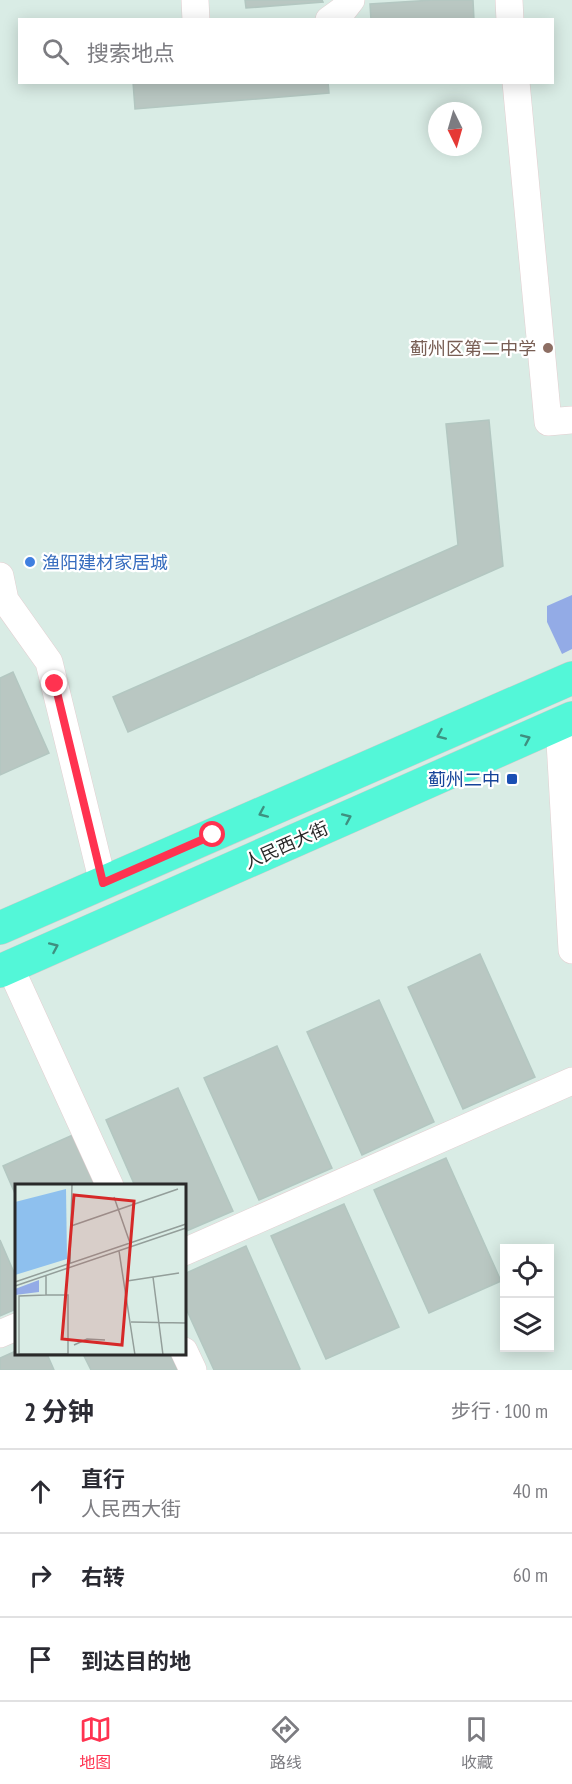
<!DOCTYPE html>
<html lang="zh">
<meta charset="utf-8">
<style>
:root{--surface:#fff;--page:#f7f7f7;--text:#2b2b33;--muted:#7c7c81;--line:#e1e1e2;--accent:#ff3350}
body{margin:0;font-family:"PT Sans Narrow","Noto Sans SC",sans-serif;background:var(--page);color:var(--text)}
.controls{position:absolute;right:18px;bottom:18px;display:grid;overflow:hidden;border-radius:0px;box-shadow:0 3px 15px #0003}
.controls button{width:54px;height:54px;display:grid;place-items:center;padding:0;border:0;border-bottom:2px solid var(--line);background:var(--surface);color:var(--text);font:30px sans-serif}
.compass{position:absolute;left:428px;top:102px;width:54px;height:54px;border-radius:50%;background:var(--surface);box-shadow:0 3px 15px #0003;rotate:175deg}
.stop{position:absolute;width:18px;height:18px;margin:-14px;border:4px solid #ff3350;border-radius:50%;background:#fff}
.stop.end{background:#ff3350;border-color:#fff;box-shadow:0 2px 6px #0008}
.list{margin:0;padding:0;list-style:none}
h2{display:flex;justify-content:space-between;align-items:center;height:78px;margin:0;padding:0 24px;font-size:26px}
h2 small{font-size:20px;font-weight:400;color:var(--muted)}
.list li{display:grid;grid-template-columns:39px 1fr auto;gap:18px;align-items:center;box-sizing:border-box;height:84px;padding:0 24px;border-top:2px solid var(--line)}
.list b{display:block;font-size:22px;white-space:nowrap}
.list p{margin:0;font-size:20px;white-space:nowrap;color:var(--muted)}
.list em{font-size:20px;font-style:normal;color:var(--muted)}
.icon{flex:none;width:33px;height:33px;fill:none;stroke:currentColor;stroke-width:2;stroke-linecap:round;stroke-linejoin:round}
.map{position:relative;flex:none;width:572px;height:1370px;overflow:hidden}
.search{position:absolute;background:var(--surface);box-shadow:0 3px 15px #0003;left:18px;right:18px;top:18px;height:66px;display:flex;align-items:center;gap:15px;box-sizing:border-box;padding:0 21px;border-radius:0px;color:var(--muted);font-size:22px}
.sheet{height:330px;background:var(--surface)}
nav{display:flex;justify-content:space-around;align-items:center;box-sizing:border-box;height:84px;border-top:2px solid var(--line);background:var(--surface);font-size:16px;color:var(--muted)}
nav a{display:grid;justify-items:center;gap:3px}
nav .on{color:var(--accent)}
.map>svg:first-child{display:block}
.green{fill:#93abe6}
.building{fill:#b9c7c2;stroke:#b3c7c1;stroke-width:1.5}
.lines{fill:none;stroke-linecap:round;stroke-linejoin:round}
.minor-casing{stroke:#e3cfd1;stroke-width:28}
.major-casing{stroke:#ccc;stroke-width:34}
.minor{stroke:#fff;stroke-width:27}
.major{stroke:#53f7d8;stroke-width:33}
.oneway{stroke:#3e9080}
.route{stroke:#ff3350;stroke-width:8}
.education-dot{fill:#8d6e63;stroke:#fff;stroke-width:2}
.shop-dot{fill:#3f7fe0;stroke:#fff;stroke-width:2}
.transit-dot{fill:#1a4fb4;stroke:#fff;stroke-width:2}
.labels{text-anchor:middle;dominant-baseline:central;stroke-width:4.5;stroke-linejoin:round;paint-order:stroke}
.education-label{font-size:18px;fill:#785e54;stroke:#fff;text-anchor:end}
.shop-label{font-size:18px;fill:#366cbe;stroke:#fff;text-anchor:start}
.transit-label{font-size:18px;fill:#164399;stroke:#fff;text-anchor:end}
.street-label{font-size:18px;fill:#292929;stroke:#fff}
.inset-road{fill:none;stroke:#939e9a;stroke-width:1.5}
.view{fill:#d62828;fill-opacity:0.15;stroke:#d62828;stroke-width:3}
.inset-edge{fill:none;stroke:#292929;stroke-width:3}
</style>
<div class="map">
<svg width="572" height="1370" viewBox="0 0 572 1370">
<rect width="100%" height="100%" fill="#d9ece5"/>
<polygon class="green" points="572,595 572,649 562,654 547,622 547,606"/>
<g class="building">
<polygon points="245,0 322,0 323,2 246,8"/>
<polygon points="433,0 473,0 474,20 371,20 370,4"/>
<polygon points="133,82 328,82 329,93 135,109"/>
<polygon points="489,420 503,566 128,732 113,697 458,545 446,424"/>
<polygon points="13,672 49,753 0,775 0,678"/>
<polygon points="480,954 535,1077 463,1109 408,987"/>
<polygon points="379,1000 434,1122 362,1155 307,1032"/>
<polygon points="277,1046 332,1168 259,1200 204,1078"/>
<polygon points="178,1088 233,1211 184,1232 184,1186 135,1186 106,1120"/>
<polygon points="75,1134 99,1186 16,1186 16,1196 3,1166"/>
<polygon points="446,1158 501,1281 429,1313 374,1190"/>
<polygon points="344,1204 399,1327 326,1359 271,1236"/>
<polygon points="0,1240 16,1277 16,1309 0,1316"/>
<polygon points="246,1246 300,1369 298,1370 214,1370 184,1304 184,1274"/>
<polygon points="16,1351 16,1354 47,1354 54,1370 0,1370 0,1358"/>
<polygon points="83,1354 170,1354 178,1370 91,1370"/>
</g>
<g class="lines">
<defs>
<g id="minor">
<polyline points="195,0 196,20"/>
<polyline points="509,0 510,20"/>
<polyline points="329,20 344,9 351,0"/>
<polyline points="516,82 548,422 572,420"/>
<polyline points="0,576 5,600 49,662 103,883"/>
<polyline points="559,724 572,950"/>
<polyline points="10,967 110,1186"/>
<polyline points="184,1252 572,1081"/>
<polyline points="0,1334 16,1327"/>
<polyline points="184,1351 193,1370"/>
</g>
<g id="major">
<polyline points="0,928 572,678"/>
<polyline points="0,971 572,718"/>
</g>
</defs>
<use href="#minor" class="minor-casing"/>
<use href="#major" class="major-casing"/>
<use href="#minor" class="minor"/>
<use href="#major" class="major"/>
</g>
<defs><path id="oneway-chevron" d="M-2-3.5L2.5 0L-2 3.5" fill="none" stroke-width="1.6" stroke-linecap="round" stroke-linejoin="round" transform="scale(1.5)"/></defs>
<g class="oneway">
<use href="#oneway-chevron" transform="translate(441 735) rotate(156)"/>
<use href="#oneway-chevron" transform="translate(526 739) rotate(-24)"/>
<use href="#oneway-chevron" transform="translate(263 813) rotate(156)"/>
<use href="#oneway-chevron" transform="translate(347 818) rotate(-24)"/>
<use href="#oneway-chevron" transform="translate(54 947) rotate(-24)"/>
</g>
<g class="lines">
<polyline class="route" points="55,684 103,883 213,835"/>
</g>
<circle class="education-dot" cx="548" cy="348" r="6"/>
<circle class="shop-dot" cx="30" cy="562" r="6"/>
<rect class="transit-dot" x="506" y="773" width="12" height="12" rx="3"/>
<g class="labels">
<g class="education-label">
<text x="536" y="348">蓟州区第二中学</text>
</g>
<g class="shop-label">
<text x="42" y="562">渔阳建材家居城</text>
</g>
<g class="transit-label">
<text x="500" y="779">蓟州二中</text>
</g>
<g class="street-label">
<text transform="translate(286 845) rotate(-24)">人民西大街</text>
</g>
</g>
<g transform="translate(15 1184)">
<rect width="171" height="171" fill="#d9ece5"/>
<path d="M24,96V108L0,111V105Z" fill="#93abe6"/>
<path d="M51,5L52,75L0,91V18Z" fill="#8ec0ee"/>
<path class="inset-road" d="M99,13L115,59M56,42L163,5M104,67L120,171M55,79L57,0M31,92V111M138,93L148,171M112,97L164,89M0,98L171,40M0,102L171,44M116,138L171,139M59,161L72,155L90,156M4,170H53M4,171V112L31,111H53V171"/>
<path class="view" d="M59,11L119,17L107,161L47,155Z"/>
<rect width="171" height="171" class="inset-edge"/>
</g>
</svg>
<div class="controls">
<button><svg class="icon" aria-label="locate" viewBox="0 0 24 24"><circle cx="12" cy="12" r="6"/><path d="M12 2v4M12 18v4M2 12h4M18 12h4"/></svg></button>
<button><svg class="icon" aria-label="layers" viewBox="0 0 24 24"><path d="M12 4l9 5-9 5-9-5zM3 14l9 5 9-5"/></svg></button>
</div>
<svg class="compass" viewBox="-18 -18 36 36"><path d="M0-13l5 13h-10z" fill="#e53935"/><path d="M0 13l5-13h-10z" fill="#7c7c81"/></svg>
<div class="stop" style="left:213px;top:835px"></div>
<div class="stop end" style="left:55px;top:684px"></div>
<div class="search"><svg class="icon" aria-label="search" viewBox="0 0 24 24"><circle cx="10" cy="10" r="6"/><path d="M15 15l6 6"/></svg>搜索地点</div>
</div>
<section class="sheet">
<h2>2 分钟<small>步行 · 100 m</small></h2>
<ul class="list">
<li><svg class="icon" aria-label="ahead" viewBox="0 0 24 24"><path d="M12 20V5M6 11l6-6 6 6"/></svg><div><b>直行</b><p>人民西大街</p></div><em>40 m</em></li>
<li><svg class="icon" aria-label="right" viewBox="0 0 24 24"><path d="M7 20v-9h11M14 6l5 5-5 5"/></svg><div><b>右转</b></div><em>60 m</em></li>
<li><svg class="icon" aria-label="arrive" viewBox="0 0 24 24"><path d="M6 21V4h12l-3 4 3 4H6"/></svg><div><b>到达目的地</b></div></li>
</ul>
</section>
<nav>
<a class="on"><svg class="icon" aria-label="map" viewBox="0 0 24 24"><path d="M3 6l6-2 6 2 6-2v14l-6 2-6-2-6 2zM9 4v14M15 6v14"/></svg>地图</a>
<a><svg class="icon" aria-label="directions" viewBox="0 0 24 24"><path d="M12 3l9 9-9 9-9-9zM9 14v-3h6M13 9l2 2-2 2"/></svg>路线</a>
<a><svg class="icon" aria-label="saved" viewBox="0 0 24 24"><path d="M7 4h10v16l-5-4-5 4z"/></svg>收藏</a>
</nav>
